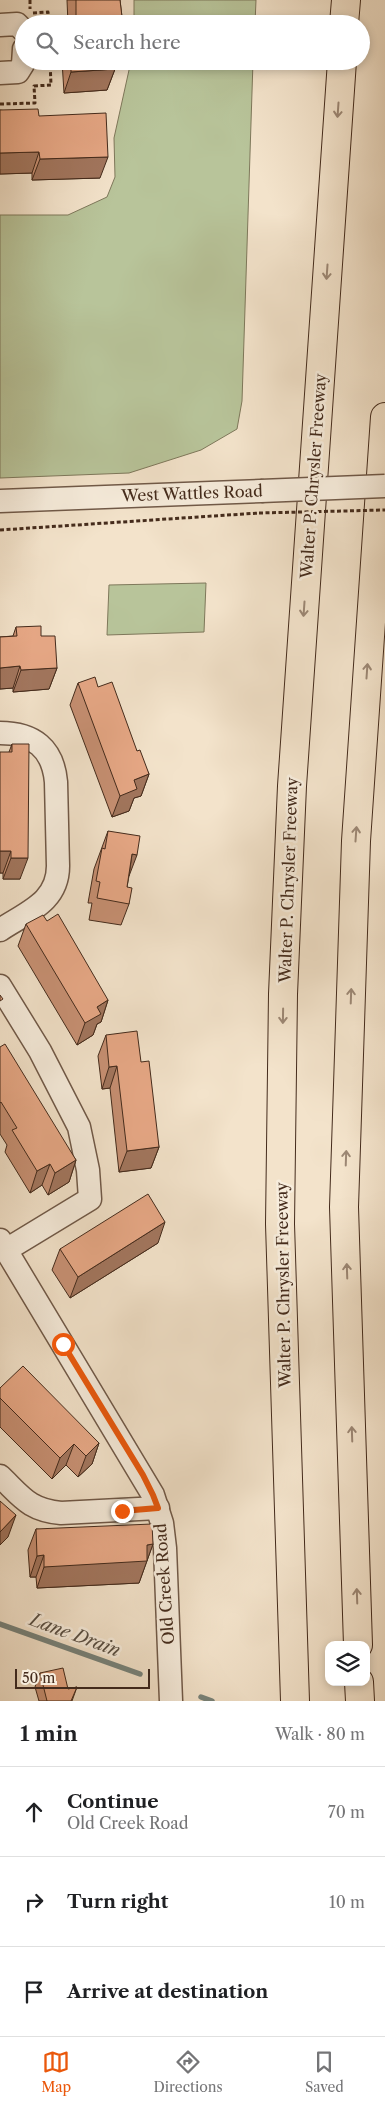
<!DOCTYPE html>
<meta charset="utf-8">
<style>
:root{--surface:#fff;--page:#f6f6f6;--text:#202124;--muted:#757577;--line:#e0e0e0;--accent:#ea580c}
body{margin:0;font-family:"Libre Caslon Text",serif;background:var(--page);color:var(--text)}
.controls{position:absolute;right:15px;bottom:15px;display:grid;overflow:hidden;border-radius:10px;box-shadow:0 2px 8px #0003}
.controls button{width:45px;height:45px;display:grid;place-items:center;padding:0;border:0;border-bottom:1px solid var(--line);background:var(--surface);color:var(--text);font:25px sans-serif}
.scale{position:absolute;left:15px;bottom:12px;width:135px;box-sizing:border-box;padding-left:5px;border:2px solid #442b1c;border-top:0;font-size:14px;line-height:18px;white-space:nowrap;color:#442b1c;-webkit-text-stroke:4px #f7eddd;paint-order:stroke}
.stop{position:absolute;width:15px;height:15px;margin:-11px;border:4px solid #ea580c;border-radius:50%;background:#fff}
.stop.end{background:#ea580c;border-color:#fff;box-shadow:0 1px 5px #0008}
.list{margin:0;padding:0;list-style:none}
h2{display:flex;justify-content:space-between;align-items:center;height:65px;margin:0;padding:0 20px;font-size:21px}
h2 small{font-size:16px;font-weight:400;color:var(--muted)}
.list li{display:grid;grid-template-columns:32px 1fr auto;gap:15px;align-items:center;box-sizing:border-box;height:90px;padding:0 20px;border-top:1px solid var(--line)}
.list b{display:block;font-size:19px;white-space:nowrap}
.list p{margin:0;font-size:16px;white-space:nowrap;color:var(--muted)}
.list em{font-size:16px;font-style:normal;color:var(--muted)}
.icon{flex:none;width:28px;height:28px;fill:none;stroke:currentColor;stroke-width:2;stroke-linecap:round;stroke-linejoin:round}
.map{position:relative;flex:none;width:385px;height:1701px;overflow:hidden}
.search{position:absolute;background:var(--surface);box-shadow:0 2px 8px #0003;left:15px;right:15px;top:15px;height:55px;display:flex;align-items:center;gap:12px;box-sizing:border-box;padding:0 18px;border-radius:28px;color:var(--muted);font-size:19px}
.sheet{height:335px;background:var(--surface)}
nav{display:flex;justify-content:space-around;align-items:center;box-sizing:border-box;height:70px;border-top:1px solid var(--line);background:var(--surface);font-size:14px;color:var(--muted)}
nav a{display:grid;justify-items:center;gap:2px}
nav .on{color:var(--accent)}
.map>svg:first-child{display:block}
.green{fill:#b8c49a;stroke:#7e785b}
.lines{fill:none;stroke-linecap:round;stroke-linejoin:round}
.stream{stroke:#78837b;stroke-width:5.5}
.minor-casing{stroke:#705948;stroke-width:25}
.highway-casing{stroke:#442b1c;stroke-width:30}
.path{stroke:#442b1c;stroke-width:3;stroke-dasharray:4 2.5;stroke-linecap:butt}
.minor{stroke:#f7eddd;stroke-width:22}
.highway{stroke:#f3e3cb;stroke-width:28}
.minor-bridge-casing{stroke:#705948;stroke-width:25;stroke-linecap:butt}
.path-bridge{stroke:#442b1c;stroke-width:3;stroke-dasharray:4 2.5;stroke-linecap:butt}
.minor-bridge{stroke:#f7eddd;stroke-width:22}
.wall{fill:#c79073;stroke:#442b1c}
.shaded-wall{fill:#a2765e;stroke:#442b1c}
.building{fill:#e7a886;stroke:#442b1c}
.oneway{stroke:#9c8774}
.route{stroke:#ea580c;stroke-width:6}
.labels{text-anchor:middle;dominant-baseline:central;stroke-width:5;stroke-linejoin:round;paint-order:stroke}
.street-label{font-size:16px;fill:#442b1c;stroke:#f7eddd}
.water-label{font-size:18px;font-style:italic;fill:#5a5044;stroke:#f7eddd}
</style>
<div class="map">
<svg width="385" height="1701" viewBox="0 0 385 1701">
<rect width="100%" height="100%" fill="#f3e3cb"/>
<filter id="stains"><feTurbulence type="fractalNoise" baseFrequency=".004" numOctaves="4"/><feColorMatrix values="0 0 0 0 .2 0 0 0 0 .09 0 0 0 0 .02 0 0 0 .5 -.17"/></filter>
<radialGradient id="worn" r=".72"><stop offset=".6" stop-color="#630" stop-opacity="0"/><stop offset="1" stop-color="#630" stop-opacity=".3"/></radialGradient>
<g class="green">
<polygon points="134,0 256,0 255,24 134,24"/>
<polygon points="131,61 253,61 242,401 237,429 201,450 129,473 0,478 0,215 68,215 107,197 115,177 114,138"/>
<polygon points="206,583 204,632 107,635 109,585"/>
</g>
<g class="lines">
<g class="stream">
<polyline points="0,1624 140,1674"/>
<polyline points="201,1697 212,1701"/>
</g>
<defs>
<g id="minor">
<polyline points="0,25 17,24 24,31"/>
<polyline points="0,73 18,72 23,64 24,49"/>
<polyline points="0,501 261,491"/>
<path d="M0,733C33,733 53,748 56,782L58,866C58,902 27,912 0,930"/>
<polyline points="0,986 40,1051 79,1127 88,1170 90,1199 6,1250"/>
<polyline points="0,1240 153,1495 162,1523 165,1548 171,1701"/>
<path d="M0,1476C22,1497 29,1510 61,1513L158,1508"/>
</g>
<g id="highway">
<polyline points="344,24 346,0"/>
<polyline points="358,1645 344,1207 356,841 385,417"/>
<polyline points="359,1682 360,1701"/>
<polyline points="295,1701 280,1224 283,994 292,786 342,61"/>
</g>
</defs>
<use href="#minor" class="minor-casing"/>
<use href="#highway" class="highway-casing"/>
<g class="path">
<polyline points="30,0 30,9"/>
<polyline points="33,13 48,12 49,24"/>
<polyline points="0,104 35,103 34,86 51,85 50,61"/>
<polyline points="0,530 259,513"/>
</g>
<use href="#minor" class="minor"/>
<use href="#highway" class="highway"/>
<defs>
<polyline id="minor-bridge" points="261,491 385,486"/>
</defs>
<use href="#minor-bridge" class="minor-bridge-casing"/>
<polyline class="path-bridge" points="259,513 385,510"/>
<use href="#minor-bridge" class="minor-bridge"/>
</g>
<g class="wall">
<polygon points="67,0 120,0 122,17 120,24 68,24"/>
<polygon points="62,61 115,61 115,69 107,90 64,93"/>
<polygon points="0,110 39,116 100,178 32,180 32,173 0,174"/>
<polygon points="16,627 41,636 57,668 49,689 13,692 13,688 0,689 0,637 13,636"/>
<polygon points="78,683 98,687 137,751 149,774 141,796 134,798 129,811 112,817 70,705"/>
<polygon points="12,744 20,879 3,879 3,873 0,873 9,752"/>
<polygon points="108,831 129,876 127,887 129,904 121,925 89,920 92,903 88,903 94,869"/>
<polygon points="26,924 108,1000 101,1022 97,1024 93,1035 77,1045 18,946"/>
<polygon points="106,1035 141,1062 159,1147 151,1168 119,1172 110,1088 102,1089 98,1056"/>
<polygon points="0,1047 76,1160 69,1182 48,1195 42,1185 30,1193 5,1152 7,1145 0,1134"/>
<polygon points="158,1243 70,1298 52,1270 60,1249"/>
<polygon points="0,1388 99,1443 92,1464 78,1477 66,1465 52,1479 0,1427"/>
<polygon points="36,1529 153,1544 139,1583 37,1588 36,1577 30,1577 28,1550"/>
<polygon points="40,1673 68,1689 77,1687 72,1701 39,1701 35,1687"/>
</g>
<g class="shaded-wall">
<polygon points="122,17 120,24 111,24 113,18"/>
<polygon points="115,69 107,90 64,93 71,72"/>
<polygon points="39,152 32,173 0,174 0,153"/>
<polygon points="108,157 100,178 32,180 40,159"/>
<polygon points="20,666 13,688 0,689 0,668"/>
<polygon points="57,668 49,689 13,692 21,670"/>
<polygon points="149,774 141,796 134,798 129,811 112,817 120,796 134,780"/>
<polygon points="0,851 11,851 3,873 0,873"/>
<polygon points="132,854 137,855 129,876"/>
<polygon points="11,858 28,858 20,879 3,879"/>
<polygon points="108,1000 101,1022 97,1024 93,1035 77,1045 85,1023 97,1007"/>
<polygon points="117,1066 110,1088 102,1089 109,1067"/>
<polygon points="159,1147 151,1168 119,1172 127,1151"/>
<polygon points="76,1160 69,1182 48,1195 55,1173"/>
<polygon points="50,1164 42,1185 30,1193 37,1171"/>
<polygon points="165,1222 158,1243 70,1298 78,1277"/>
<polygon points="99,1443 92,1464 78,1477 86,1456"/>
<polygon points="74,1444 66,1465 52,1479 60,1458"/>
<polygon points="16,1515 8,1537 0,1545 0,1532"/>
<polygon points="153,1544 139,1583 37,1588 44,1567 147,1545"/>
<polygon points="44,1555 36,1577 30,1577 37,1556"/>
</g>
<g class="building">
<polygon points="76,0 120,0 122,17 113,18 113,24 69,24 69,20 76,19"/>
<polygon points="71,61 115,61 115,69 71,72"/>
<polygon points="38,109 39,116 106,113 108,157 40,159 39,152 0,153 0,110"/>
<polygon points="41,626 41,636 55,636 57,668 21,670 20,666 0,668 0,637 17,636 16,627"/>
<polygon points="95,677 98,687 112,682 137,751 140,750 149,774 134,780 137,789 120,796 78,683"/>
<polygon points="12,744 29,744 28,858 11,858 11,851 0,851 0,752 12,752"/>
<polygon points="108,831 140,836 137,855 132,854 127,887 132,888 129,904 97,898 100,882 96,881 102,848 105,849"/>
<polygon points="58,914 108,1000 97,1007 101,1014 85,1023 26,924 43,915 47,921"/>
<polygon points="0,995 3,999 0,1001"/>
<polygon points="137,1031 141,1062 149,1061 159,1147 127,1151 117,1066 109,1067 106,1035"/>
<polygon points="5,1044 76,1160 55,1173 50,1164 37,1171 12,1130 17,1128 1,1102 0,1103 0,1047"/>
<polygon points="148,1194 165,1222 78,1277 60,1249"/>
<polygon points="23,1366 99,1443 86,1456 74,1444 60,1458 0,1398 0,1388"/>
<polygon points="0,1501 16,1515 0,1532"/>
<polygon points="152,1524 153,1544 147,1545 147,1561 44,1567 44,1555 37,1556 36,1529"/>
<polygon points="63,1668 68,1689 77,1687 71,1701 47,1701 40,1673"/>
</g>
<defs><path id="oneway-shaft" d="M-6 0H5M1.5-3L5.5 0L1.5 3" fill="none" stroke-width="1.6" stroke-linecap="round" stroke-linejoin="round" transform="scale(1.25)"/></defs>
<g class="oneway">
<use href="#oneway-shaft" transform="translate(338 110) rotate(94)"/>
<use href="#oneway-shaft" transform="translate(327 272) rotate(94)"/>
<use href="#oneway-shaft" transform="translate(304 609) rotate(94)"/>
<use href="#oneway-shaft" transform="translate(367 671) rotate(-86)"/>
<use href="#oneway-shaft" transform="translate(356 834) rotate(-86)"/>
<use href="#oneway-shaft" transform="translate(351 996) rotate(-88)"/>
<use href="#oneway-shaft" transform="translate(283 1016) rotate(91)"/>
<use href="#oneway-shaft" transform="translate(346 1158) rotate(-88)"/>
<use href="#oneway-shaft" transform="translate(347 1271) rotate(-92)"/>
<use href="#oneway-shaft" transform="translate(352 1434) rotate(-92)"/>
<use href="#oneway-shaft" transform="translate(357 1596) rotate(-92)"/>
</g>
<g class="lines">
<polyline class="route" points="63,1344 143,1475 153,1495 158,1508 122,1511"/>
</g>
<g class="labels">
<g class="street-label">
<text transform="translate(313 476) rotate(-86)">Walter P. Chrysler Freeway</text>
<text transform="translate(192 493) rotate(-2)">West Wattles Road</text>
<text transform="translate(288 880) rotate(-88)">Walter P. Chrysler Freeway</text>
<text transform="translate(283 1285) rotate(-91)">Walter P. Chrysler Freeway</text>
<text transform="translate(164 1584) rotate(-94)">Old Creek Road</text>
</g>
<g class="water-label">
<text transform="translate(75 1635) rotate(20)">Lane Drain</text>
</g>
</g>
<rect width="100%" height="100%" filter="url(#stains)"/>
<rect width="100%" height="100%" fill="url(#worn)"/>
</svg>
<div class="controls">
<button><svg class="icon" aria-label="layers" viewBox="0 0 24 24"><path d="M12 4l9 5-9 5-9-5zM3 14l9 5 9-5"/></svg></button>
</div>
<div class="scale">50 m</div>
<div class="stop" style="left:63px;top:1344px"></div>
<div class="stop end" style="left:122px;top:1511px"></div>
<div class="search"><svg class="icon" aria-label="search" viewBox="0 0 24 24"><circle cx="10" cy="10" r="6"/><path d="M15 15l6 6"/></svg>Search here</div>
</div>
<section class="sheet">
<h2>1 min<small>Walk · 80 m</small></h2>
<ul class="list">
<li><svg class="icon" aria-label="ahead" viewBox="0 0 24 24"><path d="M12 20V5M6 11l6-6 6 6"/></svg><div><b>Continue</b><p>Old Creek Road</p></div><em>70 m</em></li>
<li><svg class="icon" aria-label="right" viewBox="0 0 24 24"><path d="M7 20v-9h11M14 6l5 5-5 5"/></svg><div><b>Turn right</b></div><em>10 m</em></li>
<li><svg class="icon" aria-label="arrive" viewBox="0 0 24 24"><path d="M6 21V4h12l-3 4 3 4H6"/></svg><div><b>Arrive at destination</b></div></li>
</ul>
</section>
<nav>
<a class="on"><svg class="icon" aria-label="map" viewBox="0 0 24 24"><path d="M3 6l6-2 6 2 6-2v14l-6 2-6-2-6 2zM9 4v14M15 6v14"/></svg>Map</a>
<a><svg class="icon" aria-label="directions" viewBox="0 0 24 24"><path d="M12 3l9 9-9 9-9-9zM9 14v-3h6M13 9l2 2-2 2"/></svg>Directions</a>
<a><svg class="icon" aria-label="saved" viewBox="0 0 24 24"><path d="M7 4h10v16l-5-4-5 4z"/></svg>Saved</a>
</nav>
